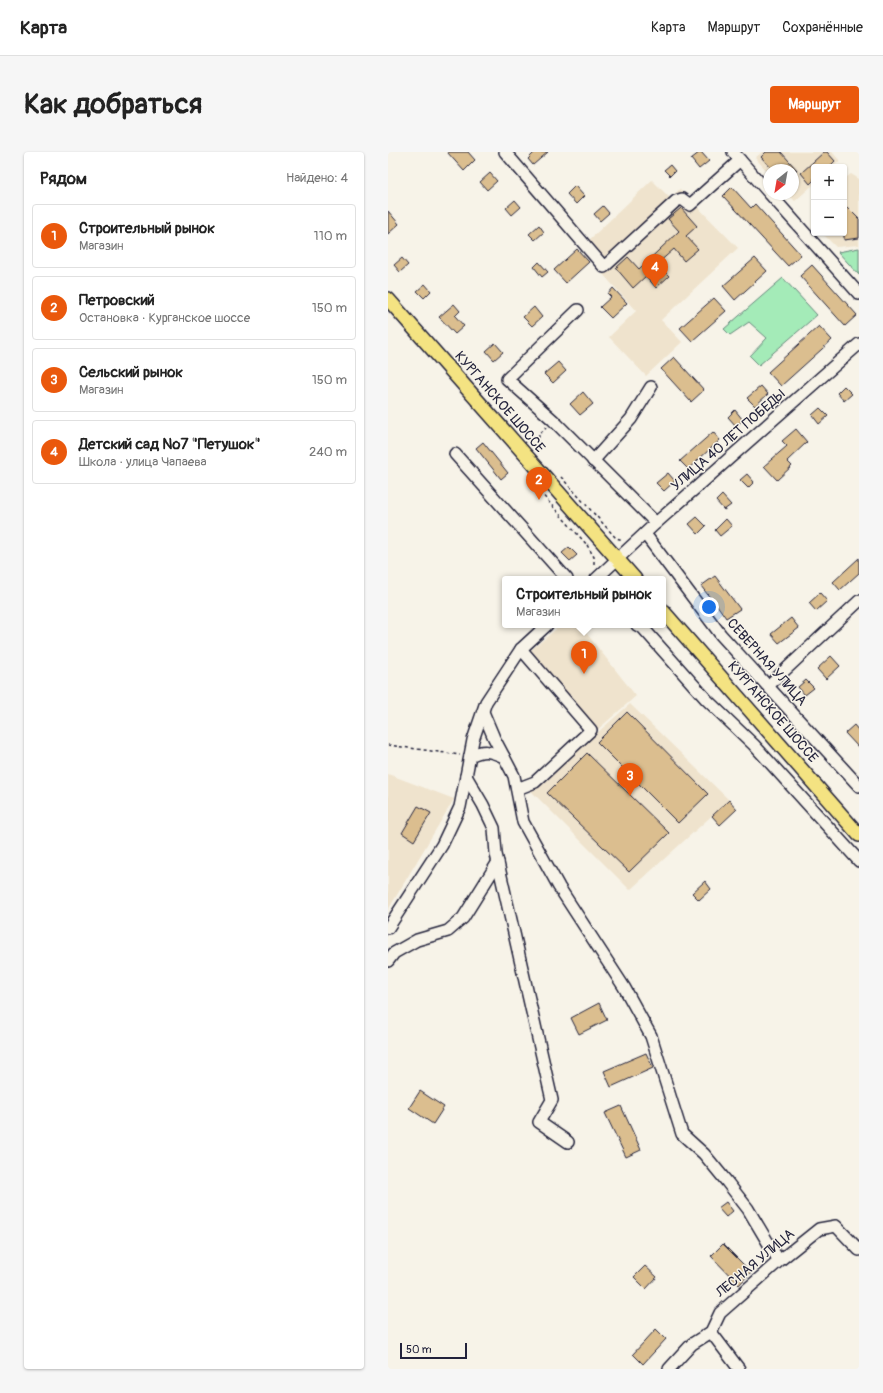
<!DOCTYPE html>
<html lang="ru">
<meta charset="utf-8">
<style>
:root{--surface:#fff;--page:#f6f6f6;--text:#222;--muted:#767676;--line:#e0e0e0;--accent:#ea580c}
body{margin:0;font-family:Pangolin,sans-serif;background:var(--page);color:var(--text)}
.controls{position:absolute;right:12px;top:12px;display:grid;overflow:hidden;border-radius:4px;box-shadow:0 1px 3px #0004}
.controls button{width:36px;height:36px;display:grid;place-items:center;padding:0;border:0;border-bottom:1px solid var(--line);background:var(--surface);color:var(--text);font:20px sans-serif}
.compass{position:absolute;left:375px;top:12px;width:36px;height:36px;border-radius:50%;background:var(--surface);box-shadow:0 1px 3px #0004;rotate:211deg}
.scale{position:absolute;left:12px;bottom:10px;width:67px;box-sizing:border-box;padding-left:4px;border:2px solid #22223b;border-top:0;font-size:11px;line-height:14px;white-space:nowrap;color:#22223b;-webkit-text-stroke:3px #f7f3e8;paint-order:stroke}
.you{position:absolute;left:321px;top:455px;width:14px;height:14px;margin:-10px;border:3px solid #fff;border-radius:50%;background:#1a73e8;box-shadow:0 0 0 6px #1a73e833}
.badge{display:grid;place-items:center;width:26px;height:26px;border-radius:50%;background:var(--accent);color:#fff;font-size:13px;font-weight:700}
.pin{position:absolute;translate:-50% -33px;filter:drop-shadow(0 1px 2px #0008)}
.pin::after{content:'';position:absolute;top:21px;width:14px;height:12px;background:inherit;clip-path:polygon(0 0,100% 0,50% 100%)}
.popup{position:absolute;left:114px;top:424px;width:164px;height:52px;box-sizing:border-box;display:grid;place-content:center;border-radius:4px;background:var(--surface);filter:drop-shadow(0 1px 3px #0005);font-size:13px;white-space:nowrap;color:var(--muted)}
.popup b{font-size:15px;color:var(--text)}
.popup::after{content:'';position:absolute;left:50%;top:100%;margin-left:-8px;border:8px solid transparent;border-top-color:var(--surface)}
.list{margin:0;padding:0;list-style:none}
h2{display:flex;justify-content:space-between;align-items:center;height:52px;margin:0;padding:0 16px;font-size:17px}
h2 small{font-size:13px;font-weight:400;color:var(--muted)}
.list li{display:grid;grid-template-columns:26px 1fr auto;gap:12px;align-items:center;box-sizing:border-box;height:64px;margin:0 8px 8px;padding:0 8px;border:1px solid var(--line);border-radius:4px}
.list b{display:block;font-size:15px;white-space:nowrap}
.list p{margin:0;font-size:13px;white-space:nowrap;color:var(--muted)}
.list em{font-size:13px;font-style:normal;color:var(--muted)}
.map{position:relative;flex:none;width:471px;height:1217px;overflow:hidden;border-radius:4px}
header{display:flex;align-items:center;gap:24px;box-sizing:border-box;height:56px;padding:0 20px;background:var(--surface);border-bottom:1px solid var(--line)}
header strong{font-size:19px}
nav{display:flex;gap:22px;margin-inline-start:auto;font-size:14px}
.intro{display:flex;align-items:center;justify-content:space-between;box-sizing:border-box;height:96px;padding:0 24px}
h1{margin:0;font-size:28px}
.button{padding:10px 18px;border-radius:4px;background:var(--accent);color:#fff;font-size:14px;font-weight:700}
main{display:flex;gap:24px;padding:0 24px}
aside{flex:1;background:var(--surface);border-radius:4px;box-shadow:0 1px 3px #0004}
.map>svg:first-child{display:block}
.built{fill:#efe3cd}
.green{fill:#a4ebb8;stroke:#63867a}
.building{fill:#dbbe8f;stroke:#22223b}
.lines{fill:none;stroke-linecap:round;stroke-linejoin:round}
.minor-casing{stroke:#22223b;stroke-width:14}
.major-casing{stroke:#22223b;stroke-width:16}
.path{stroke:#22223b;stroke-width:1.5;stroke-dasharray:3 3;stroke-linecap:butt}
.minor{stroke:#f7f3e8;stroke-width:11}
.major{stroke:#f4e382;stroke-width:13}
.labels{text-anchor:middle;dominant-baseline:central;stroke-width:3;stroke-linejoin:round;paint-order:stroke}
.street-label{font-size:14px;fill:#22223b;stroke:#f7f3e8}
</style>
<header>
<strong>Карта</strong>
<nav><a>Карта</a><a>Маршрут</a><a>Сохранённые</a></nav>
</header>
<div class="intro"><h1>Как добраться</h1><a class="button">Маршрут</a></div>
<main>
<aside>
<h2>Рядом<small>Найдено: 4</small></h2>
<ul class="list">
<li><span class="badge">1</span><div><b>Строительный рынок</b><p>Магазин</p></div><em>110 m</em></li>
<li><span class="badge">2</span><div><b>Петровский</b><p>Остановка · Курганское шоссе</p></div><em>150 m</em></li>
<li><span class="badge">3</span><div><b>Сельский рынок</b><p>Магазин</p></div><em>150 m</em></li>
<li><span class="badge">4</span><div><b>Детский сад №7 &quot;Петушок&quot;</b><p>Школа · улица Чапаева</p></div><em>240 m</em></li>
</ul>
</aside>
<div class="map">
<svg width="471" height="1217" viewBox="0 0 471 1217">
<rect width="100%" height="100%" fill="#f7f3e8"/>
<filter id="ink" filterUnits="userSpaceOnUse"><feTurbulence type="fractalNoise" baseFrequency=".025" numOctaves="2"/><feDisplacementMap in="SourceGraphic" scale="8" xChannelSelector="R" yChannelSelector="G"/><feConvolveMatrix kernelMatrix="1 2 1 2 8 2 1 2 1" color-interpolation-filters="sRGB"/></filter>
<g filter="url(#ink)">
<g class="built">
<polygon points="374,0 444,0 452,9 445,15 426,15 426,32 407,49 400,42 405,42 405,18 381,18 381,21 367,6"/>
<polygon points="463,22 471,27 471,93 448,95 434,81 456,81 456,27"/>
<polygon points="264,28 282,46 292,37 350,96 273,168 294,190 258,224 221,185 248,159 205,111 212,104 199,90"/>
<polygon points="173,473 192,473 248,544 208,579 142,499"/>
<polygon points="242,552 341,648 242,738 143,639"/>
<polygon points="0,622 66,647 0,758"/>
</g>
<g class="green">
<polygon points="471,96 471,123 450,100"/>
<polygon points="395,126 429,163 371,213 362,204 379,186 361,170 342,183 336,177"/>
</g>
<g class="building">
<polygon points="59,0 80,0 87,8 76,19"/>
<polygon points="147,0 160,0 145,13 140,7"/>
<polygon points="312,0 313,0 321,9 311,17 303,7"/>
<polygon points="378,0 393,0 409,18 385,18 373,5"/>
<polygon points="436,0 439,0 447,9 441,15 426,15 426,28 422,32 413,21"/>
<polygon points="282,13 287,19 282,24 276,18"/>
<polygon points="102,21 109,29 99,38 92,30"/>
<polygon points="187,34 196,44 188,52 179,42"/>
<polygon points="344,35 363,56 367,52 413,103 400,114 335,44"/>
<polygon points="127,48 133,55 124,63 118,56"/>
<polygon points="456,52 471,67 471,86 456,88"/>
<polygon points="215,54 221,61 212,69 206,62"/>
<polygon points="293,56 309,74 298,84 310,97 296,109 286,97 269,112 281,124 268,136 258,124 245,136 228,116 240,105 251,117 291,79 280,67"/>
<polygon points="0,59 11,72 0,82"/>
<polygon points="151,73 156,80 147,88 141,82"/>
<polygon points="189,97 201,110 178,131 166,118"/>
<polygon points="14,106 20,113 12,120 6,113"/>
<polygon points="367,106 379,119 347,148 335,134"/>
<polygon points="151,110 160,120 154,125 146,115"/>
<polygon points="424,113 469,163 457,174 412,124"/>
<polygon points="37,132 43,139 36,146 29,139"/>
<polygon points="225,136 239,151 223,166 212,155 223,145 220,142"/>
<polygon points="326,146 338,159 304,189 292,176"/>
<polygon points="66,152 72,159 67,164 76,174 67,182 51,165"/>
<polygon points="146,155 154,165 144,174 135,165"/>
<polygon points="431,174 444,188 393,234 380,220"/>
<polygon points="107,191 115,200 106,208 98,199"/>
<polygon points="286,205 316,238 303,250 273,217"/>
<polygon points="170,210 178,219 165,231 156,222"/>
<polygon points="373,234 380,242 367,254 359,246"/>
<polygon points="456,234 464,242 456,249 449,241"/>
<polygon points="195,240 205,252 192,263 182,252"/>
<polygon points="432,256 440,264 431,272 424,263"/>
<polygon points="347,258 355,268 348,274 340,265"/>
<polygon points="408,277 419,290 399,309 404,314 389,328 376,314 399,294 394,289"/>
<polygon points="325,280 332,288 300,317 292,309"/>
<polygon points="95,290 120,321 113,327 88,296"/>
<polygon points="280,321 287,329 276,339 268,331"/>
<polygon points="359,322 366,330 360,336 352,328"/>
<polygon points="334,343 343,353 336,358 328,349"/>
<polygon points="309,365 318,374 310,382 301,372"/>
<polygon points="338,367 344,374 332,384 327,378"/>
<polygon points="181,395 189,403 182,409 174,401"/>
<polygon points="471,406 471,421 452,438 445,430"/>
<polygon points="327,424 352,457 338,466 324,446 323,447 313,434"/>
<polygon points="432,441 439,449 428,459 421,451"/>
<polygon points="403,466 411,476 391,491 383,482"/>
<polygon points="443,504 452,514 438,527 429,517"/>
<polygon points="418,528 426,536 417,543 410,535"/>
<polygon points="239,560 320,642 290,671 209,590"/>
<polygon points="466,573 471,579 471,596 457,581"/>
<polygon points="199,601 281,681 241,720 159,641"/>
<polygon points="341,648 349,657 332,673 324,664"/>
<polygon points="30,654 43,661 26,689 14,681"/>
<polygon points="317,729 323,737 311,748 304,741"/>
<polygon points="211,851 219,868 191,882 183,866"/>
<polygon points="258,901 265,916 223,935 216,919"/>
<polygon points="32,939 56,955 45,972 21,956"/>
<polygon points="233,954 253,998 238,1005 217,961"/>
<polygon points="338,1050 345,1059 338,1065 330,1056"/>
<polygon points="335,1092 363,1120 351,1133 323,1104"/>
<polygon points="257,1114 269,1125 258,1137 246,1125"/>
<polygon points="268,1177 278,1187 255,1212 245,1202"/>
</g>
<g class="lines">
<defs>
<g id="minor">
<polyline points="117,0 216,115 288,49 294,47 302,53 352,8"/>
<polyline points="345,0 381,41"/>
<polyline points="382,42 471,142"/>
<polyline points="190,158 119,227 165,268 268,371"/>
<polyline points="67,302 179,427"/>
<polyline points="205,309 243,267 263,235"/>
<polyline points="257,382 333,483 471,634"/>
<polyline points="208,427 268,371 471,192"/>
<polyline points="249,473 255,476 319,548 366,593 471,709"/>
<polyline points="380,534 471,449"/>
<polyline points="95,560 106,586 126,624 135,670 171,735 236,835 263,884 294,982 316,1002 339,1030 360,1057 391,1109"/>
<path d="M82,604C96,597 102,599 116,605"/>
<polyline points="78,624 95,653 106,676 108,702 164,948 151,970 180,990"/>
<polyline points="129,637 147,630 203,578 133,497"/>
<polyline points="0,776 54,693 72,655 85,588 98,550 133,497 159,473"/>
<polyline points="0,809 6,801 29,788 60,779 75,766 110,710"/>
<polyline points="323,1180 351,1217"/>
<polyline points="281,1217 304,1192 323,1180 332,1161 391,1109 431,1077 448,1074 471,1098"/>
</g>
<g id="major">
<polyline points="0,147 247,427"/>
<polyline points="275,459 471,683"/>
</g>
</defs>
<use href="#minor" class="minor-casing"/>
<use href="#major" class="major-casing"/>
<g class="path">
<polyline points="149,298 151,283 158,275"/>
<polyline points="173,325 228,386 235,388"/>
<polyline points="144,331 199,393 200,392"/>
<polyline points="199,393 206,405 206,415"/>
<polyline points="0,593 72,603"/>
</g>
<use href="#minor" class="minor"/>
<use href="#major" class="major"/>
</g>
</g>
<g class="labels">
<g class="street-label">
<text transform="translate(112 250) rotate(49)">КУРГАНСКОЕ ШОССЕ</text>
<text transform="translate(340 288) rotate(-41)">УЛИЦА 40 ЛЕТ ПОБЕДЫ</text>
<text transform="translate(379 510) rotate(48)">СЕВЕРНАЯ УЛИЦА</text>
<text transform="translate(385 560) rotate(49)">КУРГАНСКОЕ ШОССЕ</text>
<text transform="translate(367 1111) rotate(-40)">ЛЕСНАЯ УЛИЦА</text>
</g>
</g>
</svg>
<div class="controls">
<button>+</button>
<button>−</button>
</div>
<svg class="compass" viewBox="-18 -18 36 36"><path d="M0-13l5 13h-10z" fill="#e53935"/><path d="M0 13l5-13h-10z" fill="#767676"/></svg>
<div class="scale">50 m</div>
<div class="you"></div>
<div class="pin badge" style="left:196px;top:522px">1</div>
<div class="popup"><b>Строительный рынок</b>Магазин</div>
<div class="pin badge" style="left:151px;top:348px">2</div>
<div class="pin badge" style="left:242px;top:644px">3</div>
<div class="pin badge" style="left:267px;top:135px">4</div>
</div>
</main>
